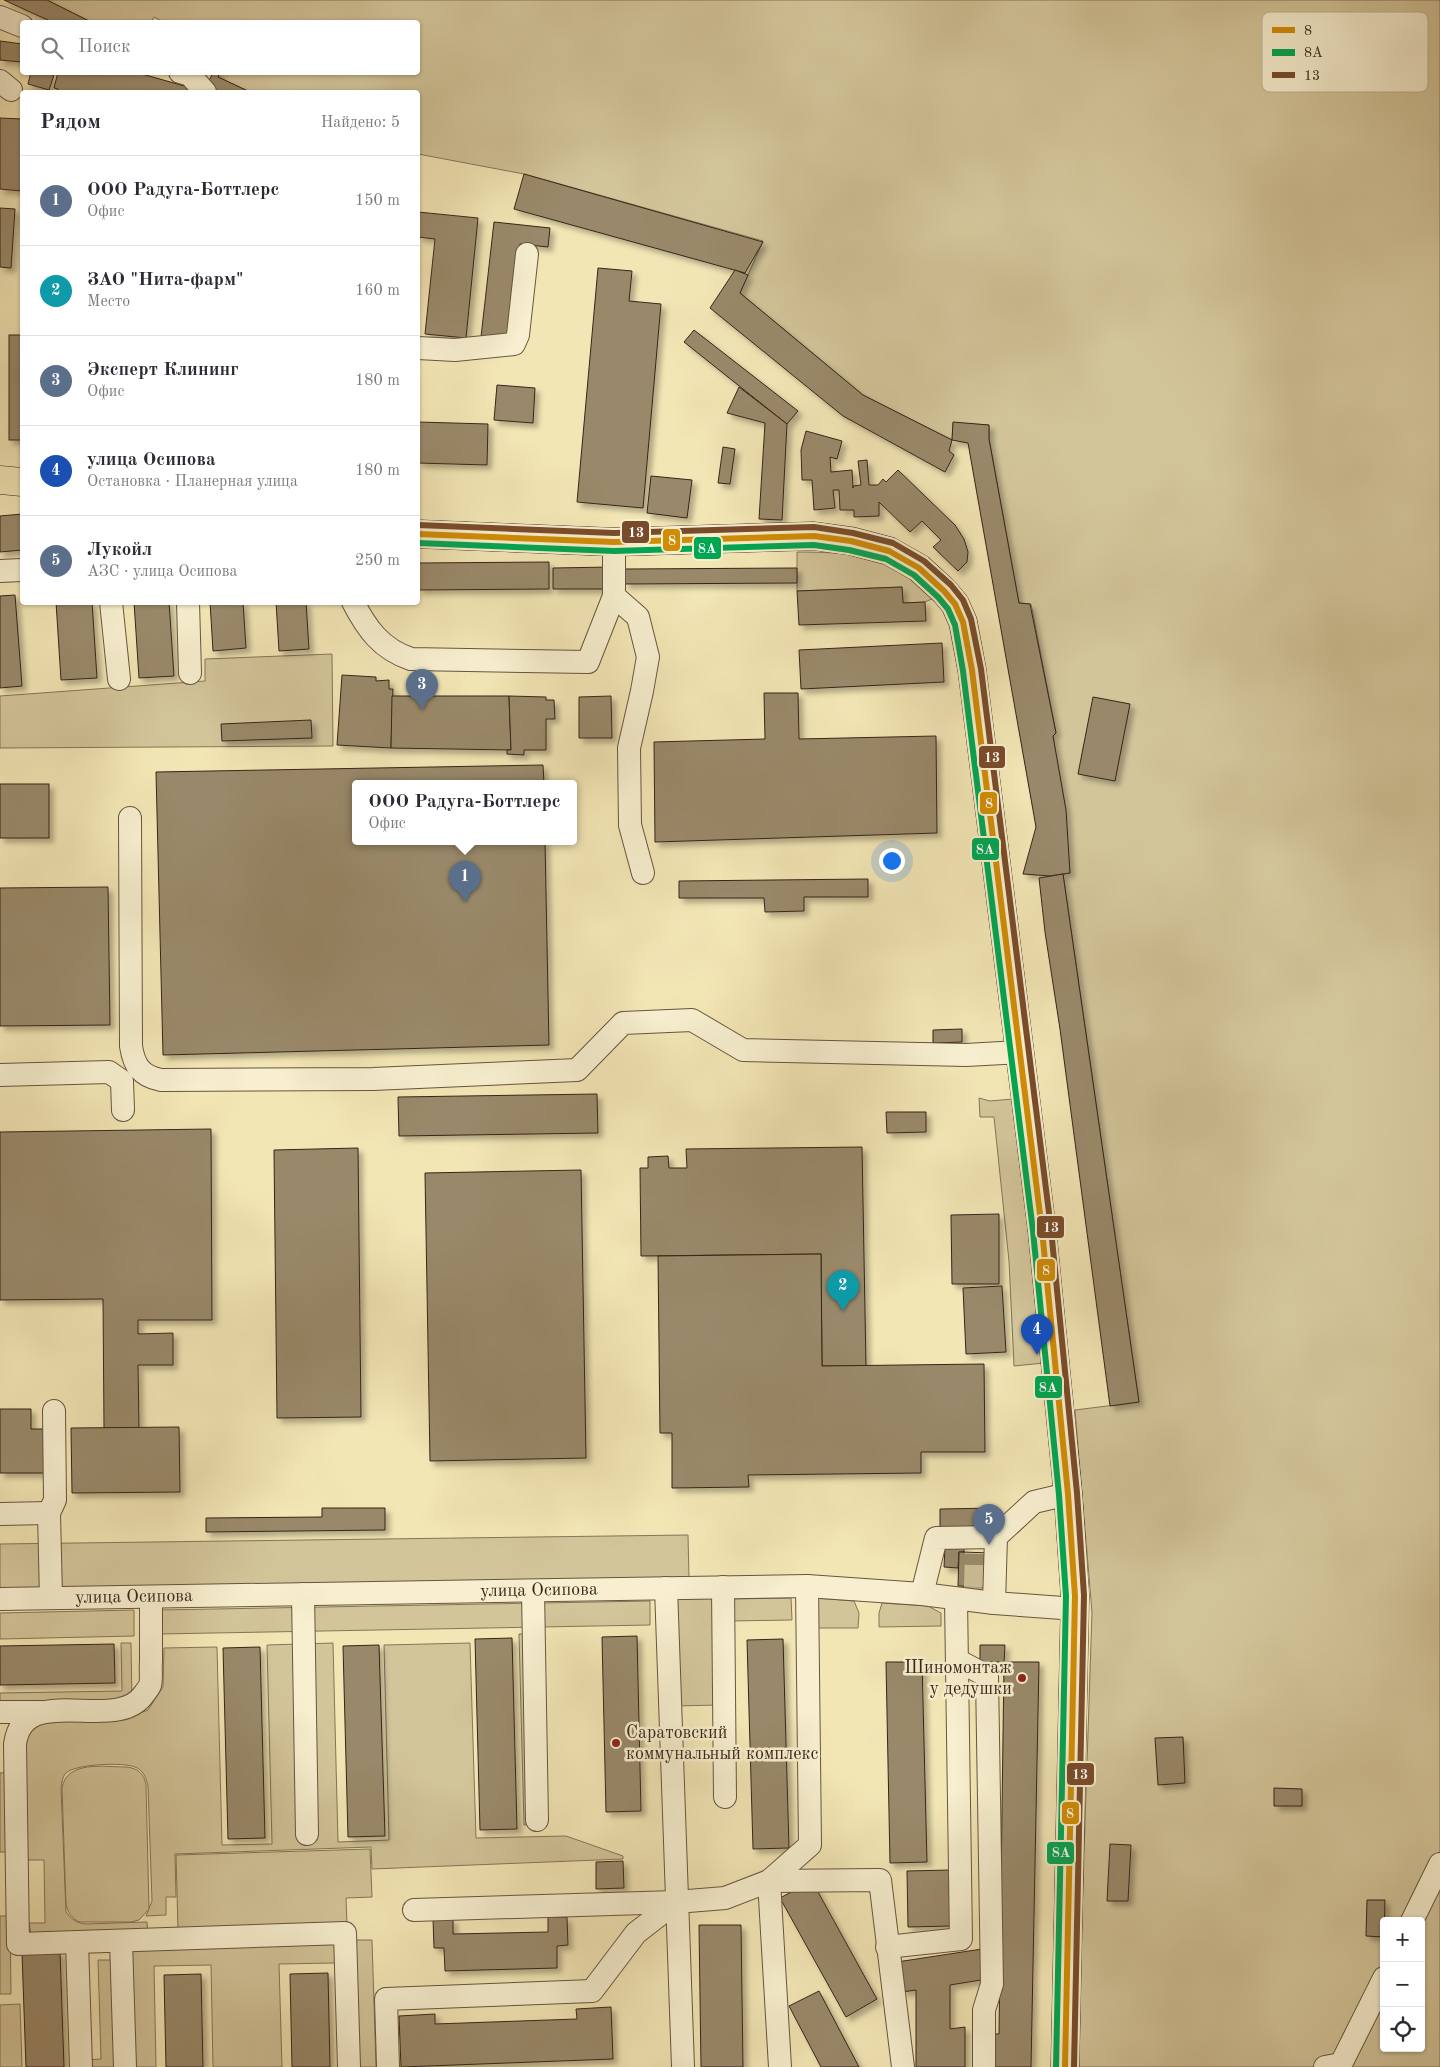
<!DOCTYPE html>
<html lang="ru">
<meta charset="utf-8">
<style>
:root{--surface:#fff;--page:#f7f7f7;--text:#2b2b33;--muted:#7c7c81;--line:#e1e1e2;--accent:#1a73e8}
body{margin:0;font-family:"Old Standard TT",serif;background:var(--page);color:var(--text)}
.controls{position:absolute;right:15px;bottom:15px;display:grid;overflow:hidden;border-radius:5px;box-shadow:0 1px 4px #0004}
.controls button{width:45px;height:45px;display:grid;place-items:center;padding:0;border:0;border-bottom:1px solid var(--line);background:var(--surface);color:var(--text);font:25px sans-serif}
.you{position:absolute;left:891px;top:860px;width:18px;height:18px;margin:-12px;border:4px solid #fff;border-radius:50%;background:#1a73e8;box-shadow:0 0 0 8px #1a73e833}
.badge{display:grid;place-items:center;width:32px;height:32px;border-radius:50%;background:var(--accent);color:#fff;font-size:16px;font-weight:700}
.pin{position:absolute;translate:-50% -41px;filter:drop-shadow(0 1px 2px #0008)}
.pin::after{content:'';position:absolute;top:26px;width:18px;height:15px;background:inherit;clip-path:polygon(0 0,100% 0,50% 100%)}
.popup{position:absolute;left:352px;top:780px;width:225px;height:65px;box-sizing:border-box;display:grid;place-content:center;border-radius:5px;background:var(--surface);filter:drop-shadow(0 1px 4px #0005);font-size:16px;white-space:nowrap;color:var(--muted)}
.popup b{font-size:19px;color:var(--text)}
.popup::after{content:'';position:absolute;left:50%;top:100%;margin-left:-10px;border:10px solid transparent;border-top-color:var(--surface)}
.list{margin:0;padding:0;list-style:none}
h2{display:flex;justify-content:space-between;align-items:center;height:65px;margin:0;padding:0 20px;font-size:21px}
h2 small{font-size:16px;font-weight:400;color:var(--muted)}
.list li{display:grid;grid-template-columns:32px 1fr auto;gap:15px;align-items:center;box-sizing:border-box;height:90px;padding:0 20px;border-top:1px solid var(--line)}
.list b{display:block;font-size:19px;white-space:nowrap}
.list p{margin:0;font-size:16px;white-space:nowrap;color:var(--muted)}
.list em{font-size:16px;font-style:normal;color:var(--muted)}
.icon{flex:none;width:28px;height:28px;fill:none;stroke:currentColor;stroke-width:2;stroke-linecap:round;stroke-linejoin:round}
.map{position:relative;flex:none;width:1440px;height:2067px;overflow:hidden}
.search{position:absolute;background:var(--surface);box-shadow:0 1px 4px #0004;left:20px;top:20px;width:400px;height:55px;display:flex;align-items:center;gap:12px;box-sizing:border-box;padding:0 18px;border-radius:5px;color:var(--muted);font-size:19px}
.panel{position:absolute;background:var(--surface);box-shadow:0 1px 4px #0004;left:20px;top:90px;width:400px;height:515px;border-radius:5px}
.map>svg:first-child{display:block}
.green{fill:#d3c59a;stroke:#867559;fill-rule:evenodd}
.building{fill:#99896a;stroke:#382518;filter:url(#shadow)}
.lines{fill:none;stroke-linecap:round;stroke-linejoin:round}
.minor-tunnel{stroke:#cebf96;stroke-width:22;stroke-dasharray:22 11;stroke-linecap:butt}
.minor-casing{stroke:#67553f;stroke-width:24}
.major-casing{stroke:#382518;stroke-width:29}
.minor{stroke:#f7efcf;stroke-width:22}
.major{stroke:#f3e6b5;stroke-width:28}
.bus-1-casing{stroke:#f7efcf;stroke-width:10}
.bus-2-casing{stroke:#f7efcf;stroke-width:10}
.bus-3-casing{stroke:#f7efcf;stroke-width:10}
.bus-1{stroke:#d18c05;stroke-width:6}
.bus-2{stroke:#00a651;stroke-width:6}
.bus-3{stroke:#7a4b2a;stroke-width:6}
.poi-dot{fill:#8f2418;stroke:#f7efcf;stroke-width:2}
.labels{text-anchor:middle;dominant-baseline:central;stroke-width:5;stroke-linejoin:round;paint-order:stroke}
.street-label{font-size:18px;fill:#382518;stroke:#f7efcf}
.poi-label{font-size:18px;fill:#382518;stroke:#f7efcf;text-anchor:end}
.key{fill:#f7efcf;stroke:#beb298;stroke-width:1}
.key-label{font-size:14px;fill:#382518}
.line-badge{stroke:#f7efcf;stroke-width:2}
.badge-label{font-size:14px;text-anchor:middle;font-weight:bold;fill:#fff}
</style>
<div class="map">
<svg width="1440" height="2067" viewBox="0 0 1440 2067">
<defs>
<filter id="shadow"><feDropShadow dx="4.5" dy="4.5" stdDeviation="2.5" flood-color="#0004"/></filter>
</defs>
<rect width="100%" height="100%" fill="#f3e6b5"/>
<filter id="stains"><feTurbulence type="fractalNoise" baseFrequency=".004" numOctaves="4"/><feColorMatrix values="0 0 0 0 .2 0 0 0 0 .09 0 0 0 0 .02 0 0 0 .5 -.17"/></filter>
<radialGradient id="worn" r=".72"><stop offset=".6" stop-color="#630" stop-opacity="0"/><stop offset="1" stop-color="#630" stop-opacity=".3"/></radialGradient>
<g class="green">
<path d="M47,0H1440V2067H1077L1092,1612L1075,1410L1139,1402L1063,874L1070,873L1053,736L1056,733L1031,604L1019,603L989,439V425L953,423L952,440L863,395L740,293L763,241L524,174L418,154V92H271L267,90L266,92H250L218,77L220,72H418V22H164L154,17L151,22H91ZM1384,1921H1421V2048H1384Z"/>
<path d="M797,552C823,552 865,553 888,563C906,571 920,586 934,598L925,602L903,603L902,587L797,591Z"/>
<polygon points="332,654 333,746 0,748 0,696 205,681 205,659"/>
<polygon points="979,1098 990,1101 1013,1099 1044,1363 1014,1366 1009,1261 994,1117 980,1117"/>
<polygon points="688,1535 689,1578 0,1589 0,1544"/>
<polygon points="718,1598 719,1705 673,1706 672,1599"/>
<polygon points="791,1598 792,1620 730,1621 729,1599"/>
<polygon points="814,1598 854,1601 859,1613 858,1628 814,1628"/>
<polygon points="650,1601 650,1625 159,1634 159,1610"/>
<polygon points="882,1603 928,1606 941,1613 941,1626 879,1627 879,1613"/>
<polygon points="134,1610 134,1636 0,1639 0,1613"/>
<polygon points="519,1634 529,1634 534,1825 524,1825"/>
<polygon points="121,1643 131,1643 132,1703 0,1705 0,1693 122,1691"/>
<path d="M333,1643L338,1842L389,1840L384,1645L470,1643L476,1838L566,1836L623,1856V1859L372,1869L371,1847L175,1854L176,1897H166V1915L146,1916L152,1901L148,1786C146,1777 143,1770 135,1767C123,1762 75,1764 66,1773C62,1777 62,1783 61,1788L66,1912C72,1920 77,1923 86,1924L147,1922L148,1935L31,1933L29,1923H45L44,1860H23L24,1733L46,1721L126,1718L148,1710L163,1687L164,1648L217,1647L222,1845L272,1844L267,1645Z"/>
<path d="M126,1767C138,1768 144,1774 146,1785L149,1909L139,1920L131,1922H79C71,1917 68,1913 66,1904L62,1788C67,1760 104,1767 126,1767Z"/>
<polygon points="10,1772 11,1852 0,1852 0,1773"/>
<polygon points="370,1849 372,1897 346,1898 347,1924 178,1930 176,1855"/>
<polygon points="0,1916 10,1916 11,1994 0,1994"/>
<polygon points="351,1940 372,1940 376,2067 354,2067"/>
<polygon points="341,1941 335,1963 279,1964 282,2067 213,2067 211,1965 154,1966 156,2067 131,2067 127,1948"/>
<polygon points="98,1960 115,1960 119,2067 87,2067 86,2060 101,2059"/>
<polygon points="20,2004 22,2067 0,2067 0,2005"/>
</g>
<g class="building">
<polygon points="4,0 47,0 91,22 52,22"/>
<polygon points="0,41 22,44 22,62 0,60"/>
<polygon points="31,72 54,75 49,90 28,84"/>
<polygon points="58,72 135,72 195,89 200,92 58,92 58,89 54,88"/>
<polygon points="207,72 220,72 218,77 250,92 212,92 207,84 212,75"/>
<polygon points="0,118 22,119 22,191 0,189"/>
<polygon points="524,174 763,242 745,273 514,209"/>
<polygon points="0,208 15,209 11,268 0,267"/>
<polygon points="418,212 478,218 466,338 425,334 435,239 418,237"/>
<polygon points="494,222 550,228 548,247 520,244 509,340 481,337"/>
<polygon points="598,268 632,271 629,301 661,304 643,508 577,502"/>
<polygon points="735,270 748,275 740,293 863,395 952,440 949,451 954,455 945,472 843,416 710,308"/>
<polygon points="694,330 798,411 787,424 684,342"/>
<rect x="9" y="335" width="13" height="105"/>
<polygon points="497,385 535,388 533,423 494,420"/>
<polygon points="739,387 787,424 782,520 759,519 765,423 727,413"/>
<polygon points="418,422 488,424 487,465 418,463"/>
<polygon points="953,422 989,425 989,439 1019,603 1030,604 1056,733 1053,736 1066,810 1070,873 1050,876 1023,874 1036,827 968,443 952,440"/>
<polygon points="806,431 842,441 837,459 830,457 831,472 852,470 853,488 853,486 861,485 858,461 867,460 869,485 878,485 883,479 886,482 898,470 955,525 964,539 968,552 967,562 958,571 933,547 941,540 922,521 910,532 879,502 879,516 854,517 854,510 840,510 839,490 833,490 835,508 814,510 812,480 802,480 801,450"/>
<polygon points="723,447 735,449 730,484 718,483"/>
<polygon points="651,476 692,480 687,518 647,513"/>
<polygon points="22,514 22,550 0,552 0,516"/>
<polygon points="549,562 549,589 418,590 418,563"/>
<polygon points="611,567 611,589 553,589 553,568"/>
<polygon points="797,568 797,583 625,584 625,569"/>
<polygon points="902,587 903,603 925,602 926,621 799,625 797,591"/>
<polygon points="15,595 22,686 0,688 0,596"/>
<polygon points="56,602 92,602 97,678 61,680"/>
<polygon points="134,602 169,602 174,676 139,678"/>
<polygon points="210,602 243,602 246,648 213,651"/>
<polygon points="276,602 306,602 309,649 279,651"/>
<polygon points="942,643 944,682 801,689 799,650"/>
<polygon points="342,675 376,677 376,681 389,680 389,689 393,689 391,748 337,745"/>
<polygon points="764,693 798,693 799,739 936,736 937,833 655,842 654,742 765,739"/>
<polygon points="392,696 509,696 511,750 391,748"/>
<polygon points="509,696 546,697 546,700 554,700 555,719 546,719 546,750 524,750 524,755 507,754 507,750 511,750"/>
<polygon points="611,696 612,738 579,738 579,697"/>
<polygon points="1093,697 1130,704 1115,781 1078,774"/>
<polygon points="311,720 312,738 222,741 221,724"/>
<polygon points="543,765 544,783 356,783 356,841 545,841 549,1045 163,1055 156,772"/>
<rect x="0" y="784" width="49" height="54"/>
<polygon points="1063,874 1139,1402 1110,1406 1060,1029 1045,932 1039,878"/>
<polygon points="868,879 868,897 804,897 804,911 765,912 764,898 679,898 679,881"/>
<polygon points="108,887 110,1025 0,1026 0,888"/>
<polygon points="962,1029 962,1042 933,1043 933,1030"/>
<polygon points="597,1094 598,1133 399,1136 398,1097"/>
<polygon points="886,1112 926,1112 926,1132 887,1133"/>
<polygon points="211,1129 212,1320 138,1320 138,1334 173,1333 173,1365 138,1365 139,1428 104,1428 103,1299 0,1300 0,1132"/>
<polygon points="862,1147 866,1366 822,1366 821,1254 641,1256 640,1168 648,1168 648,1157 668,1156 669,1168 687,1168 686,1149"/>
<polygon points="358,1148 361,1417 277,1418 274,1150"/>
<polygon points="581,1170 586,1458 430,1461 425,1173"/>
<polygon points="999,1214 999,1284 952,1284 951,1215"/>
<polygon points="821,1254 822,1366 984,1364 985,1452 921,1452 921,1473 748,1475 749,1487 672,1488 672,1433 660,1433 658,1256"/>
<polygon points="1002,1286 1006,1352 966,1354 963,1288"/>
<polygon points="0,1409 31,1409 31,1429 48,1429 48,1473 0,1473"/>
<polygon points="179,1427 180,1492 72,1493 71,1428"/>
<polygon points="322,1508 385,1508 385,1530 206,1532 206,1518 322,1517"/>
<polygon points="994,1508 994,1527 940,1528 940,1509"/>
<polygon points="945,1547 964,1547 964,1552 959,1552 958,1568 944,1567"/>
<polygon points="959,1552 992,1553 991,1587 958,1586"/>
<polygon points="637,1636 641,1811 606,1812 602,1637"/>
<polygon points="512,1638 517,1829 480,1830 475,1639"/>
<polygon points="783,1639 789,1848 753,1849 747,1640"/>
<polygon points="114,1644 115,1683 0,1685 0,1646"/>
<polygon points="379,1645 385,1836 348,1837 343,1646"/>
<polygon points="980,1645 1005,1645 1004,1662 980,1662"/>
<polygon points="260,1647 265,1838 228,1839 223,1648"/>
<polygon points="886,1662 922,1662 927,1862 890,1863"/>
<polygon points="1004,1662 1039,1662 1031,2067 993,2067 993,2034 999,2034"/>
<polygon points="1183,1737 1185,1783 1158,1785 1155,1738"/>
<polygon points="1274,1788 1302,1789 1302,1806 1274,1806"/>
<polygon points="1110,1844 1131,1845 1128,1901 1107,1901"/>
<polygon points="623,1861 624,1888 596,1889 596,1862"/>
<polygon points="949,1870 950,1926 908,1927 907,1871"/>
<polygon points="812,1881 877,1999 846,2017 780,1898"/>
<polygon points="1367,1900 1385,1900 1384,1937 1366,1936"/>
<polygon points="548,1917 567,1917 568,1945 557,1946 557,1968 445,1971 444,1948 434,1948 433,1919 453,1919 453,1934 548,1932"/>
<polygon points="699,1925 741,1925 743,2067 701,2067"/>
<polygon points="982,1949 987,1979 950,1985 950,2029 965,2027 965,2067 916,2067 916,1990 902,1992 897,1962"/>
<polygon points="60,1952 64,2067 26,2067 22,1953"/>
<polygon points="328,1973 330,2067 292,2067 290,1974"/>
<polygon points="201,1974 203,2067 166,2067 164,1975"/>
<polygon points="819,1991 859,2067 821,2067 789,2006"/>
<polygon points="611,2007 613,2059 401,2067 399,2016 435,2014 435,2024 577,2019 576,2009"/>
</g>
<g class="lines">
<polyline class="minor-tunnel" points="975,1587 976,1553"/>
<defs>
<g id="minor">
<polyline points="0,17 22,26"/>
<polyline points="180,72 190,75 205,92"/>
<polyline points="0,81 11,90"/>
<polyline points="418,348 455,350 514,344 518,335 527,254"/>
<polyline points="614,542 614,596 638,617 648,657 642,691 629,748 630,825 643,873"/>
<polyline points="0,571 22,570"/>
<polyline points="111,602 119,679"/>
<polyline points="188,602 190,673"/>
<path d="M353,602C367,629 381,649 411,659L588,662L614,596"/>
<path d="M130,818L131,1046C134,1066 141,1076 161,1080L373,1079L577,1070L623,1023L692,1020L743,1050L966,1055L1020,1052"/>
<polyline points="0,1075 109,1072 122,1081 123,1110"/>
<polyline points="0,1514 49,1513"/>
<polyline points="723,1587 725,1797"/>
<polyline points="666,1588 683,2067"/>
<polyline points="533,1591 537,1820"/>
<polyline points="303,1594 307,1834"/>
<polyline points="922,1594 936,1538 996,1537"/>
<path d="M151,1597C151,1618 151,1640 151,1662C150,1668 152,1678 150,1685C149,1688 146,1691 144,1694C117,1735 24,1680 15,1744L18,1944L345,1933L349,2067"/>
<polyline points="51,1598 49,1513 55,1500 54,1411"/>
<path id="s1" d="M0,1599L807,1586L922,1594L994,1603L1076,1609"/>
<polyline points="994,1603 996,1537 1034,1502 1068,1494"/>
<polyline points="957,1660 987,1676 992,1984 984,2010 984,2067"/>
<polyline points="0,1712 41,1712"/>
<polyline points="414,1910 676,1902 725,1898 769,1881 880,1880 903,2067"/>
<polyline points="1412,1921 1440,1864"/>
<polyline points="121,1941 125,2067"/>
<polyline points="77,1942 81,2067"/>
<polyline points="887,1947 961,1939 956,1599"/>
<polyline points="388,2066 386,1999 592,1991 636,1933 676,1902"/>
<polyline points="780,2067 769,1881 810,1845 807,1586"/>
<polyline points="1325,2067 1341,2064 1384,1978"/>
</g>
<g id="major">
<polyline points="0,480 22,482"/>
<polyline points="418,534 614,542 814,536 851,541 889,551 919,568 944,591 955,604 963,622 972,670 1042,1230 1068,1494 1075,1596 1065,2067"/>
</g>
</defs>
<use href="#minor" class="minor-casing"/>
<use href="#major" class="major-casing"/>
<use href="#minor" class="minor"/>
<use href="#major" class="major"/>
<defs>
<polyline id="bus-1" points="418,534 614,542 814,536 851,541 889,551 919,568 944,591 955,604 963,622 972,670 1042,1230 1068,1494 1075,1596 1065,2067"/>
<polyline id="bus-2" points="418,543 614,551 814,545 849,550 886,559 914,575 938,597 948,609 955,625 963,671 1033,1231 1059,1495 1066,1596 1056,2067"/>
<polyline id="bus-3" points="418,525 614,533 814,527 853,533 893,543 924,561 951,585 963,600 971,619 981,669 1051,1229 1077,1493 1084,1595 1074,2067"/>
</defs>
<use href="#bus-1" class="bus-1-casing"/>
<use href="#bus-2" class="bus-2-casing"/>
<use href="#bus-3" class="bus-3-casing"/>
<use href="#bus-1" class="bus-1"/>
<use href="#bus-2" class="bus-2"/>
<use href="#bus-3" class="bus-3"/>
</g>
<g class="poi-dot">
<circle cx="1022" cy="1678" r="5"/>
<circle cx="616" cy="1743" r="5"/>
</g>
<g class="labels">
<g class="street-label">
<text stroke="none"><textPath href="#s1" startOffset="539">улица Осипова</textPath></text>
<text stroke="none"><textPath href="#s1" startOffset="134">улица Осипова</textPath></text>
</g>
<g class="poi-label">
<text x="1012" y="1668">Шиномонтаж<tspan x="1012" dy="21">у дедушки</tspan></text>
<text x="626" y="1733" text-anchor="start">Саратовский<tspan x="626" dy="21">коммунальный комплекс</tspan></text>
</g>
</g>
<rect x="1262" y="12" width="166" height="80" rx="8" class="key"/>
<rect x="1272" y="27" width="23" height="6" fill="#d18c05"/>
<rect x="1272" y="49" width="23" height="7" fill="#00a651"/>
<rect x="1272" y="72" width="23" height="6" fill="#7a4b2a"/>
<g class="key-label">
<text x="1304" y="35">8</text>
<text x="1304" y="57">8А</text>
<text x="1304" y="80">13</text>
</g>
<g class="line-badge">
<rect x="621" y="520" width="29" height="24" rx="5" fill="#7a4b2a"/>
<rect x="662" y="528" width="19" height="24" rx="5" fill="#d18c05"/>
<rect x="693" y="536" width="29" height="24" rx="5" fill="#00a651"/>
<rect x="978" y="745" width="28" height="24" rx="5" fill="#7a4b2a"/>
<rect x="979" y="791" width="19" height="24" rx="5" fill="#d18c05"/>
<rect x="971" y="837" width="29" height="24" rx="5" fill="#00a651"/>
<rect x="1036" y="1215" width="29" height="24" rx="5" fill="#7a4b2a"/>
<rect x="1036" y="1258" width="20" height="24" rx="5" fill="#d18c05"/>
<rect x="1034" y="1375" width="29" height="24" rx="5" fill="#00a651"/>
<rect x="1066" y="1762" width="29" height="24" rx="5" fill="#7a4b2a"/>
<rect x="1061" y="1801" width="19" height="24" rx="5" fill="#d18c05"/>
<rect x="1046" y="1841" width="29" height="24" rx="5" fill="#00a651"/>
</g>
<g class="badge-label">
<text x="636" y="537">13</text>
<text x="672" y="545">8</text>
<text x="707" y="553">8А</text>
<text x="992" y="762">13</text>
<text x="989" y="808">8</text>
<text x="985" y="854">8А</text>
<text x="1051" y="1232">13</text>
<text x="1046" y="1275">8</text>
<text x="1048" y="1392">8А</text>
<text x="1080" y="1779">13</text>
<text x="1070" y="1818">8</text>
<text x="1061" y="1857">8А</text>
</g>
<rect width="100%" height="100%" filter="url(#stains)"/>
<rect width="100%" height="100%" fill="url(#worn)"/>
</svg>
<div class="controls">
<button>+</button>
<button>−</button>
<button><svg class="icon" aria-label="locate" viewBox="0 0 24 24"><circle cx="12" cy="12" r="6"/><path d="M12 2v4M12 18v4M2 12h4M18 12h4"/></svg></button>
</div>
<div class="you"></div>
<div class="pin badge" style="left:465px;top:902px;background:#5c6f8a">1</div>
<div class="popup"><b>ООО Радуга-Боттлерс</b>Офис</div>
<div class="pin badge" style="left:843px;top:1311px;background:#0f9aa8">2</div>
<div class="pin badge" style="left:422px;top:710px;background:#5c6f8a">3</div>
<div class="pin badge" style="left:1037px;top:1355px;background:#1a4fb4">4</div>
<div class="pin badge" style="left:989px;top:1545px;background:#5c6f8a">5</div>
<div class="search"><svg class="icon" aria-label="search" viewBox="0 0 24 24"><circle cx="10" cy="10" r="6"/><path d="M15 15l6 6"/></svg>Поиск</div>
<section class="panel">
<h2>Рядом<small>Найдено: 5</small></h2>
<ul class="list">
<li><span class="badge" style="background:#5c6f8a">1</span><div><b>ООО Радуга-Боттлерс</b><p>Офис</p></div><em>150 m</em></li>
<li><span class="badge" style="background:#0f9aa8">2</span><div><b>ЗАО &quot;Нита-фарм&quot;</b><p>Место</p></div><em>160 m</em></li>
<li><span class="badge" style="background:#5c6f8a">3</span><div><b>Эксперт Клининг</b><p>Офис</p></div><em>180 m</em></li>
<li><span class="badge" style="background:#1a4fb4">4</span><div><b>улица Осипова</b><p>Остановка · Планерная улица</p></div><em>180 m</em></li>
<li><span class="badge" style="background:#5c6f8a">5</span><div><b>Лукойл</b><p>АЗС · улица Осипова</p></div><em>250 m</em></li>
</ul>
</section>
</div>
